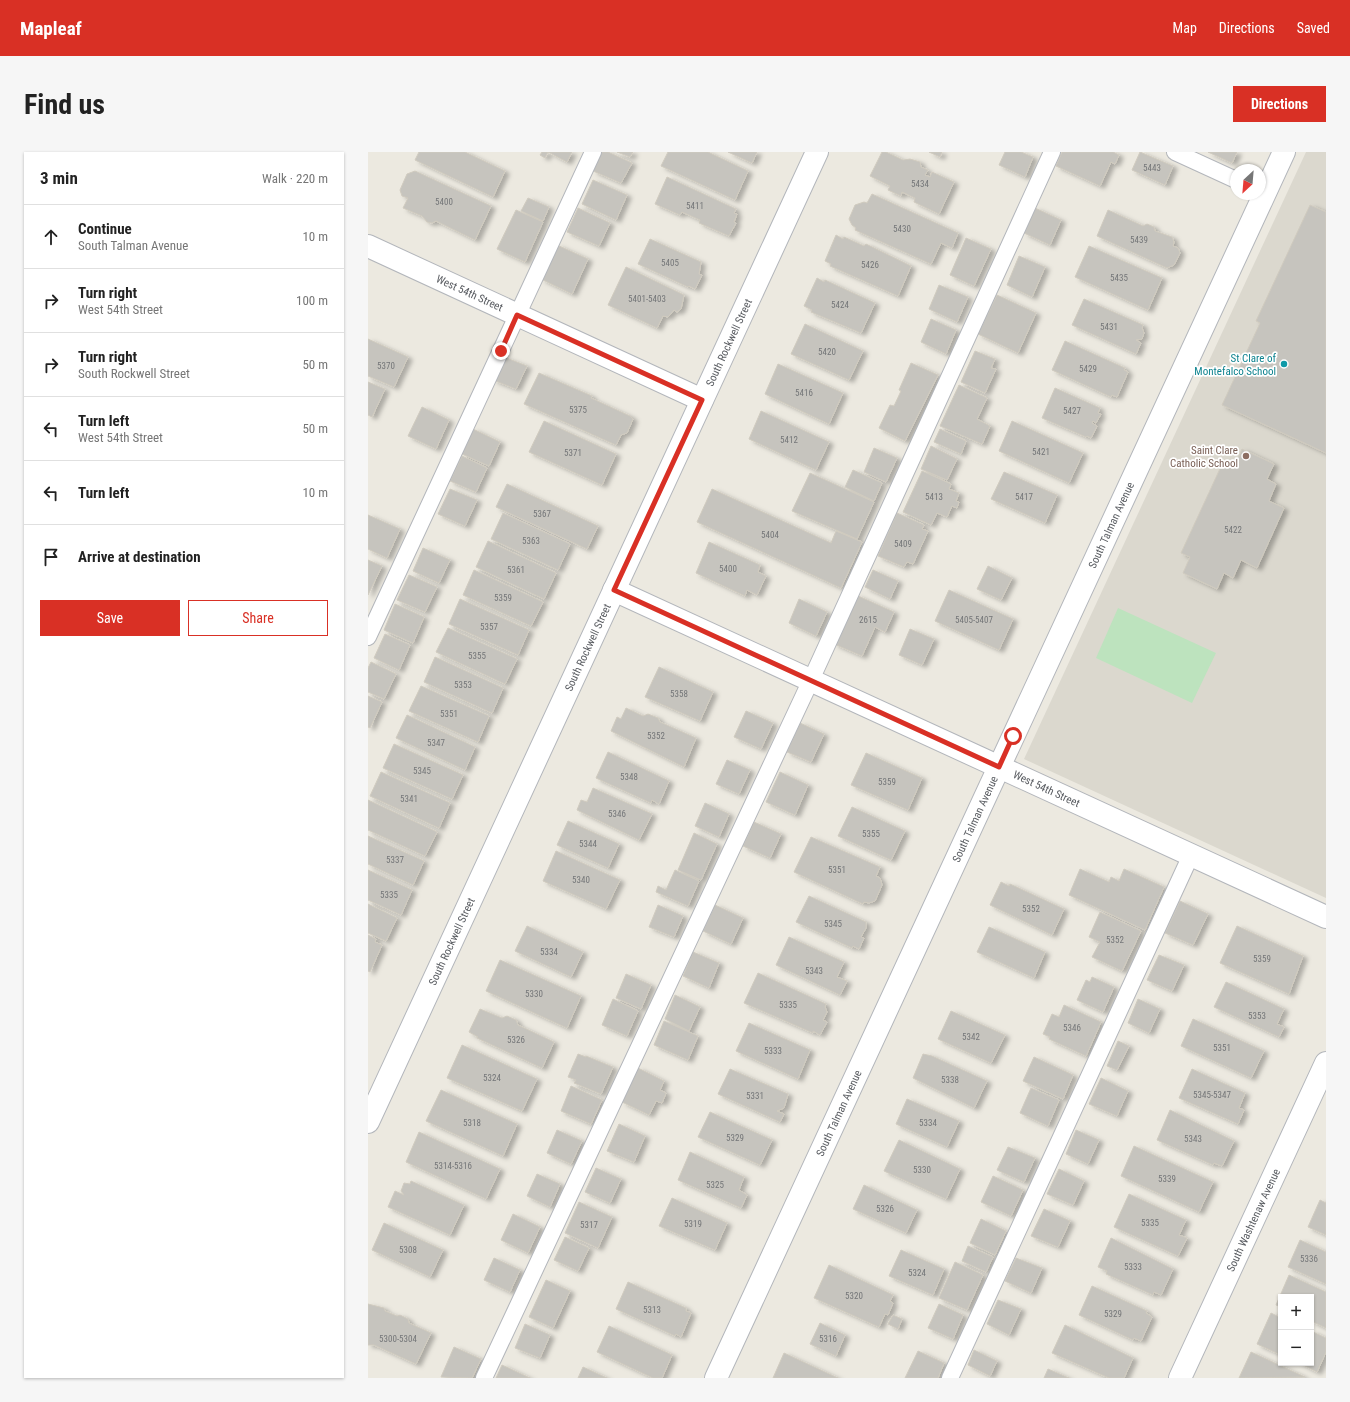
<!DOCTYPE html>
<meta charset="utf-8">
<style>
:root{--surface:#fff;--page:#f6f6f6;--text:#222;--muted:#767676;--line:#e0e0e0;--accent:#d93025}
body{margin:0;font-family:"Roboto Condensed",sans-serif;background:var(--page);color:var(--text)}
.controls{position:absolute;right:12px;bottom:12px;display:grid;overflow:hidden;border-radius:0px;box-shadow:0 1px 3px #0004}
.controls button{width:36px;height:36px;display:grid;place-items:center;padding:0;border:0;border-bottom:1px solid var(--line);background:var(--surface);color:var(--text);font:20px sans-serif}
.compass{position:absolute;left:862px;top:12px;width:36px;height:36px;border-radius:50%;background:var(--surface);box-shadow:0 1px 3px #0004;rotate:206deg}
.stop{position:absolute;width:12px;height:12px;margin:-9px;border:3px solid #d93025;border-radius:50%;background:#fff}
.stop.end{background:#d93025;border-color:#fff;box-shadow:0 1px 4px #0008}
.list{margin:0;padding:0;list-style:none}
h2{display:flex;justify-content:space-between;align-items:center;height:52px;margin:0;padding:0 16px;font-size:17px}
h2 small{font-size:13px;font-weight:400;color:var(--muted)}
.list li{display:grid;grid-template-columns:26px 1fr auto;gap:12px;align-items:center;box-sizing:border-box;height:64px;padding:0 16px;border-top:1px solid var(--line)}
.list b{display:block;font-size:15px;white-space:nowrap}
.list p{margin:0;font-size:13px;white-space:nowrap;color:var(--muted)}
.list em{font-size:13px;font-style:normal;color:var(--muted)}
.actions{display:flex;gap:8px;padding:12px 16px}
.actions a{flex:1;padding:9px 0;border:1px solid var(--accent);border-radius:0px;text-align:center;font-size:14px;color:var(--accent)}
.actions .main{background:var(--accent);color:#fff}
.icon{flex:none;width:22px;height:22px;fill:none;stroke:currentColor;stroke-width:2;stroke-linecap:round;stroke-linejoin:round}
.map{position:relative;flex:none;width:958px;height:1226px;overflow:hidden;border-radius:0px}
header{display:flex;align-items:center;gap:24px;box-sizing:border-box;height:56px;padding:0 20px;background:var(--accent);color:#fff}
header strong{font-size:19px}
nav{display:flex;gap:22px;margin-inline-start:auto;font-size:14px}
.intro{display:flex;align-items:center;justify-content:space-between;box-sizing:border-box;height:96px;padding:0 24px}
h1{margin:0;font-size:28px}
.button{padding:10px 18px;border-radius:0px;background:var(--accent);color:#fff;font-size:14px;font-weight:700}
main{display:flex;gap:24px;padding:0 24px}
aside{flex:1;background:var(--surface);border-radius:0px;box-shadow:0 1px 3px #0004}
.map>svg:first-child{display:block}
.education{fill:#dbd8ce}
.green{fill:#bde3be}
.building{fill:#c6c4be;stroke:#d0cbbf;filter:url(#shadow)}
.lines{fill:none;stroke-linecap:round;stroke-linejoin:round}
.lane-casing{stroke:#b3b6bb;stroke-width:18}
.street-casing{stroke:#b3b6bb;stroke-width:24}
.lane{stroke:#fff;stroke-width:16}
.street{stroke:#fff;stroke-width:22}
.route{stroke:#d93025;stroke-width:5}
.culture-dot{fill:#0f9aa8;stroke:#fff;stroke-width:1.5}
.education-dot{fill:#8d6e63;stroke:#fff;stroke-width:1.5}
.labels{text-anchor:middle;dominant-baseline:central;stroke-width:3.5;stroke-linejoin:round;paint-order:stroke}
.number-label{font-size:9px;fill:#747678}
.street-label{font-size:11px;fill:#595c61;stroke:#fff}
.culture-label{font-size:11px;fill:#0d838f;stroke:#fff;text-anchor:end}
.education-label{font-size:11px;fill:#785e54;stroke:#fff;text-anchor:end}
</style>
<header>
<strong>Mapleaf</strong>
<nav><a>Map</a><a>Directions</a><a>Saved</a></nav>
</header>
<div class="intro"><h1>Find us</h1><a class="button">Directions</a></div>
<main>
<aside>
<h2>3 min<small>Walk · 220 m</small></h2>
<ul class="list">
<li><svg class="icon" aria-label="ahead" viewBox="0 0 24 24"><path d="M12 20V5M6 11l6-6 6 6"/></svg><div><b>Continue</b><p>South Talman Avenue</p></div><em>10 m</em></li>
<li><svg class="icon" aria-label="right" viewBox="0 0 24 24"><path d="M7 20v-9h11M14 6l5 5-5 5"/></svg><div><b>Turn right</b><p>West 54th Street</p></div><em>100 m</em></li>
<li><svg class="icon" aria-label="right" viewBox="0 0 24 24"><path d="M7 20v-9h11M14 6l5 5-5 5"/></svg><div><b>Turn right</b><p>South Rockwell Street</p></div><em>50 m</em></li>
<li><svg class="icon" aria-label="left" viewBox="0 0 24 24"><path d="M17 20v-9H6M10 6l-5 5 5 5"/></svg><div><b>Turn left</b><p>West 54th Street</p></div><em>50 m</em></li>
<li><svg class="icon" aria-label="left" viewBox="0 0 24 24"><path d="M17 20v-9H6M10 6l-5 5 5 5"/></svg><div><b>Turn left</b></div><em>10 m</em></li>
<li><svg class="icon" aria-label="arrive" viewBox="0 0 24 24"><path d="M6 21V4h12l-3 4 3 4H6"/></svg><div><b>Arrive at destination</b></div></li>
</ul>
<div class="actions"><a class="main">Save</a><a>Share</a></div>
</aside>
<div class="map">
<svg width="958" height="1226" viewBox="0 0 958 1226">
<defs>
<filter id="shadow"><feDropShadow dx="4.5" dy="2.5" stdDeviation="2" flood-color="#0004"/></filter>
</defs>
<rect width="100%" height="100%" fill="#ece9e0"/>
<polygon class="education" points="938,0 958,0 958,746 656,607"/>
<polygon class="green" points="750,456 848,501 824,551 728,506"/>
<g class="building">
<polygon points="51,0 97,0 137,19 125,45 47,8"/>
<polygon points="174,0 204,0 199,10 180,0 177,6 172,3"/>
<polygon points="234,0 240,0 264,11 253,31 225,19"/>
<polygon points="249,0 265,0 262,5"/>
<polygon points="300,0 340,0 380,19 367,48 293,14"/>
<polygon points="360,0 389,0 384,11"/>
<polygon points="514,0 518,0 535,8 542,7 552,10 553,15 560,18 557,23 562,25 564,20 586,30 571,62 546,50 547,46 534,40 533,44 520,38 522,34 502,24"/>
<polygon points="561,0 574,0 572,5"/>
<polygon points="637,0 653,0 665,5 657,25 631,13"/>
<polygon points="694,0 745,0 751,3 747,12 743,10 732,34 688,14"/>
<polygon points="772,0 805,14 797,33 764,18"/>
<polygon points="840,0 869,0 864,11"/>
<polygon points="47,19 123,54 107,88 68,69 64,71 59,70 54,64 35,56 40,46 34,44 32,38 39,22"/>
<polygon points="299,25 368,57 366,61 369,62 366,70 368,71 361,84 331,71 332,68 314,60 312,63 287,52"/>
<polygon points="225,28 259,43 248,68 214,52"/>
<polygon points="504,42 590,81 584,96 573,91 563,112 487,78 488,76 484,73 481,67 487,53 496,50 499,51"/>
<polygon points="160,46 181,55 175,69 153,59"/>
<polygon points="942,53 958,60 958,301 854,253 892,171 888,169"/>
<polygon points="210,56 242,71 231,94 199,80"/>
<polygon points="667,56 693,68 682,93 656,81"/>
<polygon points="148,58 175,70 157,110 129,97"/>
<polygon points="740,58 775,74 779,72 786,75 787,79 804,85 806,90 805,94 810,96 812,101 806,113 799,116 729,84"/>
<polygon points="468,83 475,87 476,85 496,94 498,92 543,114 530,144 462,114 463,112 457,109"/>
<polygon points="598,86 623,97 606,134 582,123"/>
<polygon points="282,87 333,110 331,122 334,123 327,137 321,134 320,135 270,112"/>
<polygon points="189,93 220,107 204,142 173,127"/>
<polygon points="721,94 794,126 780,158 707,125"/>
<polygon points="651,104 677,115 664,145 639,133"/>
<polygon points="258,115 316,143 313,157 309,160 306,158 300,165 295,164 289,176 240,153"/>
<polygon points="449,126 456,130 457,128 507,151 493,181 443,160 444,158 436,154"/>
<polygon points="571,133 600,145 589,170 561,157"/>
<polygon points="629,143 668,161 650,201 610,182"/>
<polygon points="716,147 775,173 774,176 776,181 774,187 768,188 773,191 768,202 704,173"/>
<polygon points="563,167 588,178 578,202 553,190"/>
<polygon points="437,172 495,199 481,228 423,202"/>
<polygon points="0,187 40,205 26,235 0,224"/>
<polygon points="697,189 757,216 756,218 760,220 749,245 744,243 743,245 684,218"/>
<polygon points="607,199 627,207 623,216 628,217 617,241 593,230"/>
<polygon points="136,205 159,214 148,237 125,228"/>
<polygon points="543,211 570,223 537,289 511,276 522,253 526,254 533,239 531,238"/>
<polygon points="410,212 475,241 461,272 397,242"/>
<polygon points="171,221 224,244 223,246 262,264 265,267 259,281 253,283 248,293 156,252"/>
<polygon points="0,230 17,237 4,265 0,263"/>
<polygon points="591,233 619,246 609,267 622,274 614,292 572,274"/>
<polygon points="687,236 732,256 730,261 733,262 728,271 725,269 724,271 729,274 723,286 719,284 718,285 674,266"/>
<polygon points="54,255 81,268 68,297 40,284"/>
<polygon points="393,259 461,290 448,318 381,287"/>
<polygon points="176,269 248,302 234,333 161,300"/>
<polygon points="644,269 715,301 701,331 631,299"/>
<polygon points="105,277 132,290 121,314 94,302"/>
<polygon points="572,277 598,289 593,302 566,290"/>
<polygon points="563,294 589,307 579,328 553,317"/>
<polygon points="506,296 529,306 518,330 496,320"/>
<polygon points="874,297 906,312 899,327 908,332 901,349 916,356 889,416 873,408 865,426 856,421 849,437 815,421 822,405 813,401 856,308 867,313"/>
<polygon points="94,304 119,316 108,340 82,329"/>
<polygon points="485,318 514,331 506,349 477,335"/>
<polygon points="554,319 583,332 581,337 591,341 588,349 591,350 589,356 584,354 579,365 569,361 563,373 535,360"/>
<polygon points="636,320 689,343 677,371 623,347"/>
<polygon points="442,321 506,350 489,387 424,359"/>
<polygon points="139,332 230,374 219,397 128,355"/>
<polygon points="82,337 109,348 97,374 70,362"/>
<polygon points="344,337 463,391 468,379 494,390 473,436 329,370"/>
<polygon points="135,361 202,392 190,418 123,387"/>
<polygon points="529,361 556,373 554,377 560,379 545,412 539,410 536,415 510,404"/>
<polygon points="0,363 32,377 19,406 0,397"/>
<polygon points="120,389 188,421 176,447 108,415"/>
<polygon points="341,390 392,413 390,420 398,424 389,443 379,438 377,444 328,421"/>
<polygon points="55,396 82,408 71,431 45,419"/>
<polygon points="0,408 14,414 0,443"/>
<polygon points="620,414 644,426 633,448 609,437"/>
<polygon points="106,418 175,450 163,474 95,443"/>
<polygon points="505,418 530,429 522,447 497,435"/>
<polygon points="41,423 69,435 57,460 29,448"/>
<polygon points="581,438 645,467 631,498 567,469"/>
<polygon points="488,443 526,460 517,480 507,475 494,504 466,492"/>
<polygon points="92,447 161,478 150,503 81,472"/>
<polygon points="431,447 459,460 448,484 421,471"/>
<polygon points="27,452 56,465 45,491 16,478"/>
<polygon points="80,476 149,507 137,532 68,500"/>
<polygon points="542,477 566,487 554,513 531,503"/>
<polygon points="17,482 42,493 31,518 6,506"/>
<polygon points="67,505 135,536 124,561 56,530"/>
<polygon points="3,510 28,522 16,547 0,540 0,516"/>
<polygon points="291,515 345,540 332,569 277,545"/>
<polygon points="53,534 121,564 110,590 41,559"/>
<polygon points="0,544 14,550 2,576 0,575"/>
<polygon points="258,556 275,564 280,562 290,566 292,570 328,586 316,615 243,579 249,565 253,567"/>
<polygon points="378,559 405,571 393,597 366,585"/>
<polygon points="39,563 107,595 97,618 28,586"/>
<polygon points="432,571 456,582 443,610 419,600"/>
<polygon points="26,592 95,623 84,647 15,616"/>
<polygon points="240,600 301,629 291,652 284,648 283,651 228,626"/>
<polygon points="498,601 554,626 540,658 483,633"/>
<polygon points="359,608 382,618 371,642 348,632"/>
<polygon points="13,620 82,651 71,676 2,644"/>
<polygon points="412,620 440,633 427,663 398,650"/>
<polygon points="225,636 284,662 271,688 209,658 213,648 219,650"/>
<polygon points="0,648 69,680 57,704 0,678"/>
<polygon points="337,651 361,662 351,685 327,674"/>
<polygon points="484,655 537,679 523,708 470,684"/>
<polygon points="200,669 251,692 240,716 189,693"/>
<polygon points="386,670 413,682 402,706 375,694"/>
<polygon points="326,681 349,692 333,728 310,718"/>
<polygon points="0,684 56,709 45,733 0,712"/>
<polygon points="443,685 512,715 508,724 512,726 514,733 507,749 501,751 496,750 495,752 426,720"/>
<polygon points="188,699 252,728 238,757 175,729"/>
<polygon points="712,717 741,730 743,725 751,729 756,717 796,735 777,778 701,743"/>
<polygon points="0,718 44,738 33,763 0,748"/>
<polygon points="307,718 331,729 320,754 288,740 290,734 298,738"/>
<polygon points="633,730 641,734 642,732 696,757 684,783 622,753"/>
<polygon points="441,744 498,770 498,776 493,785 496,786 491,797 485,794 484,796 428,770"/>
<polygon points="812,749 840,762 825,793 797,781"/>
<polygon points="0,752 29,766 18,789 0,781"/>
<polygon points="290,753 315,764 306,785 281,775"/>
<polygon points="347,753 375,766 363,792 335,779"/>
<polygon points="732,760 773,779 754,819 724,805 732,790 721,785"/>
<polygon points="159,774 215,800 203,825 147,799"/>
<polygon points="869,774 935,804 921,842 852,811"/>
<polygon points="621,775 677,800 666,826 609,800"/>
<polygon points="0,783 8,787 7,790 14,793 2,820 0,819"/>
<polygon points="421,785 476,810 469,825 479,829 472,843 408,813"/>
<polygon points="325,800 351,811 341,836 315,824"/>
<polygon points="791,803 816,813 804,839 779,828"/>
<polygon points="132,808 213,844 199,876 118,839"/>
<polygon points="390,821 458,852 457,855 459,860 455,868 459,870 452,883 445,879 445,881 376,851"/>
<polygon points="258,822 283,833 273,857 248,846"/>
<polygon points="724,825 746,835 735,860 709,848 718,828 722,830"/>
<polygon points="858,830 916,857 909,872 916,875 911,885 846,855"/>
<polygon points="307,843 332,855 321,879 297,867"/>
<polygon points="245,847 270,859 259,884 234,873"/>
<polygon points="770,847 792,857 781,881 760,871"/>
<polygon points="696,853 733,870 718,904 681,887 682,885 675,882 684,862 691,865"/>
<polygon points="112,857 134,866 139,864 148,868 150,873 186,890 174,916 109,886 110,885 101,880"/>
<polygon points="583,859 637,883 623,911 570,887"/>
<polygon points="825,867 896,899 883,926 813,894"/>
<polygon points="296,869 330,884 320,908 286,893"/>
<polygon points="381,871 442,898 430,927 368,899"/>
<polygon points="750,889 761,894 749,918 739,914"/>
<polygon points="94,893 169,927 154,959 79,926"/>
<polygon points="210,902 218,905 218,904 245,915 233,942 206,931 208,928 200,925"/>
<polygon points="555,902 564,904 619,929 606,956 545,926"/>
<polygon points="666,905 705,923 695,947 655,929"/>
<polygon points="270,916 296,929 292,938 298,941 294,951 288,949 281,963 254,950"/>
<polygon points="362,917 420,942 416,956 409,959 416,962 412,970 350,942"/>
<polygon points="824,917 877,941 871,956 876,958 870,972 811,946"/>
<polygon points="733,926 760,939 749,964 721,952"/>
<polygon points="203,934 234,948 223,972 193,959"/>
<polygon points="663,936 691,948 680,974 652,961"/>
<polygon points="73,938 149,972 135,1004 58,969"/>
<polygon points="539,947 591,969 579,995 528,972"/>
<polygon points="802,958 866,989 854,1014 846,1011 845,1013 789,988"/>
<polygon points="342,960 404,988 392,1013 330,985"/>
<polygon points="251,972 277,984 266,1010 239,999"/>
<polygon points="189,978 214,989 203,1012 179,1001"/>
<polygon points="708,978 731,988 720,1012 698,1002"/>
<polygon points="51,980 132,1017 118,1047 38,1010"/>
<polygon points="531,988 592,1017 578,1047 516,1019"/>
<polygon points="766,994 845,1030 831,1060 753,1024"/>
<polygon points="640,995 667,1006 656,1030 629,1018"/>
<polygon points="322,1000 376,1025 371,1038 379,1043 373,1056 310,1028"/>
<polygon points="228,1016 253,1027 242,1051 217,1040"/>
<polygon points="691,1017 716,1029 705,1053 679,1042"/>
<polygon points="169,1022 192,1032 182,1055 159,1044"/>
<polygon points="625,1024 655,1038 643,1064 613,1050"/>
<polygon points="43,1029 96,1053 82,1083 20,1055 27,1039 36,1043 33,1039 36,1031 42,1032"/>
<polygon points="496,1033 549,1058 538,1081 485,1057"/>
<polygon points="761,1042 818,1068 811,1083 819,1086 810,1104 746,1075"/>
<polygon points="304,1046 359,1071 347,1098 291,1074"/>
<polygon points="952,1048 958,1051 958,1083 940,1075"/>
<polygon points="211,1050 244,1065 230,1096 197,1081"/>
<polygon points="676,1057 702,1069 690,1095 663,1084"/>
<polygon points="145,1062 172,1075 160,1101 133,1088"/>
<polygon points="613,1067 638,1079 627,1103 602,1091"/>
<polygon points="16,1071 75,1098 62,1125 4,1098"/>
<polygon points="197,1085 221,1096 210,1119 186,1108"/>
<polygon points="743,1086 805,1117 793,1143 786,1140 785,1143 738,1122 739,1119 730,1115"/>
<polygon points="932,1088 958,1100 958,1132 920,1115"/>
<polygon points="600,1094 625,1105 618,1120 594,1109"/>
<polygon points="533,1098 576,1117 565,1143 521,1124"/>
<polygon points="126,1106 152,1118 142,1140 116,1128"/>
<polygon points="648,1106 674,1116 663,1141 637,1129"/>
<polygon points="587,1110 615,1123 599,1158 571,1146"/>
<polygon points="461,1113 525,1143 522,1149 525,1151 520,1163 517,1162 511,1175 446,1146"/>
<polygon points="921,1123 958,1140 958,1176 943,1169 943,1145 913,1145 913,1155 908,1153"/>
<polygon points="178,1128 202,1139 185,1176 161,1165"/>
<polygon points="260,1130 318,1156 318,1159 323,1161 313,1185 308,1182 307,1184 248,1157"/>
<polygon points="724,1134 779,1159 778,1161 784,1165 773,1189 766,1186 765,1188 711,1163"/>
<polygon points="630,1148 653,1157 641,1183 619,1172"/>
<polygon points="0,1152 16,1156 17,1159 29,1164 32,1163 40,1167 41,1171 63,1181 48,1212 6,1193 0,1193"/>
<polygon points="571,1152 595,1163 585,1187 560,1176"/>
<polygon points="903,1161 913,1166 913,1203 889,1192"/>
<polygon points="525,1163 534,1167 530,1177 520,1172"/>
<polygon points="452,1171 477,1183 468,1204 442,1192"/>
<polygon points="157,1172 182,1183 172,1206 147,1196"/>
<polygon points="697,1173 765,1206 756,1226 741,1226 684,1201"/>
<polygon points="241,1174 304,1203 294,1226 285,1226 229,1200"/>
<polygon points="943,1179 958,1186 958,1200 949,1220 931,1211 943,1211"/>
<polygon points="86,1195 113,1207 104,1226 73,1225"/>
<polygon points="606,1198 629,1209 622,1224 600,1213"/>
<polygon points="550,1199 576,1211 570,1226 537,1226"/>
<polygon points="883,1200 937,1225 871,1226"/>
<polygon points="416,1201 470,1226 405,1226"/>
<polygon points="134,1213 162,1226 128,1226"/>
<polygon points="215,1215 239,1226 210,1226"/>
<polygon points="680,1217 701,1226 676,1226"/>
</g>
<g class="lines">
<defs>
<g id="lane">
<polyline points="807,0 868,28"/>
<polyline points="0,485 225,0"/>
<polyline points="116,1226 443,528 684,0"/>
<polyline points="582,1226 823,703"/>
</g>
<g id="street">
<path id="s1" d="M0,94L334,248"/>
<path id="s2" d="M246,438L958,765"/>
<path id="s3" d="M0,970L449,0"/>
<path id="s4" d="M348,1226L916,0"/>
<path id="s5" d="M812,1226L958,911"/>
</g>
</defs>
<use href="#lane" class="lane-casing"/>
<use href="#street" class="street-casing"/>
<use href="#lane" class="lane"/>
<use href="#street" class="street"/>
</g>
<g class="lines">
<polyline class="route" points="133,199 149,163 334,248 246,438 631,615 645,584"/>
</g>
<circle class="culture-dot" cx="916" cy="212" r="4"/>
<circle class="education-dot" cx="878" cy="304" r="4"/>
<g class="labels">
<g class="number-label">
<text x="784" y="16">5443</text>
<text x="552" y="32">5434</text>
<text x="76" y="50">5400</text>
<text x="327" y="54">5411</text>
<text x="534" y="77">5430</text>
<text x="771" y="88">5439</text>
<text x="302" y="111">5405</text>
<text x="502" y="113">5426</text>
<text x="751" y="126">5435</text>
<text x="279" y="147">5401-5403</text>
<text x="472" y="153">5424</text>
<text x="741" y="175">5431</text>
<text x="459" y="200">5420</text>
<text x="18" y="214">5370</text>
<text x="720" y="217">5429</text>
<text x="436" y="241">5416</text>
<text x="210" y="258">5375</text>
<text x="704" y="259">5427</text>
<text x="421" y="288">5412</text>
<text x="673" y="300">5421</text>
<text x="205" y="301">5371</text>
<text x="566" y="345">5413</text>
<text x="656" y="345">5417</text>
<text x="174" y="362">5367</text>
<text x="865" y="378">5422</text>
<text x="402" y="383">5404</text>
<text x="163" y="389">5363</text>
<text x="535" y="392">5409</text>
<text x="360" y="417">5400</text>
<text x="148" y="418">5361</text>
<text x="135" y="446">5359</text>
<text x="500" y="468">2615</text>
<text x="606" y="468">5405-5407</text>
<text x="121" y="475">5357</text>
<text x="109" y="504">5355</text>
<text x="95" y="533">5353</text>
<text x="311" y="542">5358</text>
<text x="81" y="562">5351</text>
<text x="288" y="584">5352</text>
<text x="68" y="591">5347</text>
<text x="54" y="619">5345</text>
<text x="261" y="625">5348</text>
<text x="519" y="630">5359</text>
<text x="41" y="647">5341</text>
<text x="249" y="662">5346</text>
<text x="503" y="682">5355</text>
<text x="220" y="692">5344</text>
<text x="27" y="708">5337</text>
<text x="469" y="718">5351</text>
<text x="213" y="728">5340</text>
<text x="21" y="743">5335</text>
<text x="663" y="757">5352</text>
<text x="465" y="772">5345</text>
<text x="747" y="788">5352</text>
<text x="181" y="800">5334</text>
<text x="894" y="807">5359</text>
<text x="446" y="819">5343</text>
<text x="166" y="842">5330</text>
<text x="420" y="853">5335</text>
<text x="889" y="864">5353</text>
<text x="704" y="876">5346</text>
<text x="603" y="885">5342</text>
<text x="148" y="888">5326</text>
<text x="854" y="896">5351</text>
<text x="405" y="899">5333</text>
<text x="124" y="926">5324</text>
<text x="582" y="928">5338</text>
<text x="844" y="943">5345-5347</text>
<text x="387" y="944">5331</text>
<text x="104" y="971">5318</text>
<text x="560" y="971">5334</text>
<text x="367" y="986">5329</text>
<text x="825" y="987">5343</text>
<text x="85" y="1014">5314-5316</text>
<text x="554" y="1018">5330</text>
<text x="799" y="1027">5339</text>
<text x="347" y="1033">5325</text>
<text x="517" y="1057">5326</text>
<text x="782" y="1071">5335</text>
<text x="325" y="1072">5319</text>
<text x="221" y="1073">5317</text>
<text x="40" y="1098">5308</text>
<text x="941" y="1107">5336</text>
<text x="765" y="1115">5333</text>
<text x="549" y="1121">5324</text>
<text x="486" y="1144">5320</text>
<text x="284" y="1158">5313</text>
<text x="745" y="1162">5329</text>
<text x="30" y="1187">5300-5304</text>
<text x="460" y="1187">5316</text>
</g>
<g class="street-label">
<text stroke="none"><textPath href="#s1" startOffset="112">West 54th Street</textPath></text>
<text stroke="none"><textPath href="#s3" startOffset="859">South Rockwell Street</textPath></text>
<text stroke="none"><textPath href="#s4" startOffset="940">South Talman Avenue</textPath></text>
<text stroke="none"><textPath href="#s3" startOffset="523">South Rockwell Street</textPath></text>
<text stroke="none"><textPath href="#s2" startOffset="476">West 54th Street</textPath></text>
<text stroke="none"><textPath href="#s4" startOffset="616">South Talman Avenue</textPath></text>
<text stroke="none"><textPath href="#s3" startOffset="199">South Rockwell Street</textPath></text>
<text stroke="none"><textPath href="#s4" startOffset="292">South Talman Avenue</textPath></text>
<text stroke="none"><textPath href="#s5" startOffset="174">South Washtenaw Avenue</textPath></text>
</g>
<g class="culture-label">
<text x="908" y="206">St Clare of<tspan x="908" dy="13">Montefalco School</tspan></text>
</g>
<g class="education-label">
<text x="870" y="298">Saint Clare<tspan x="870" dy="13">Catholic School</tspan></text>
</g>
</g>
</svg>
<div class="controls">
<button>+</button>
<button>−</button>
</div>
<svg class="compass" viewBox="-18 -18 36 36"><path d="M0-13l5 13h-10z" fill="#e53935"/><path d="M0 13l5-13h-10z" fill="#767676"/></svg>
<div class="stop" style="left:645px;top:584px"></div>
<div class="stop end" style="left:133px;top:199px"></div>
</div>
</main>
